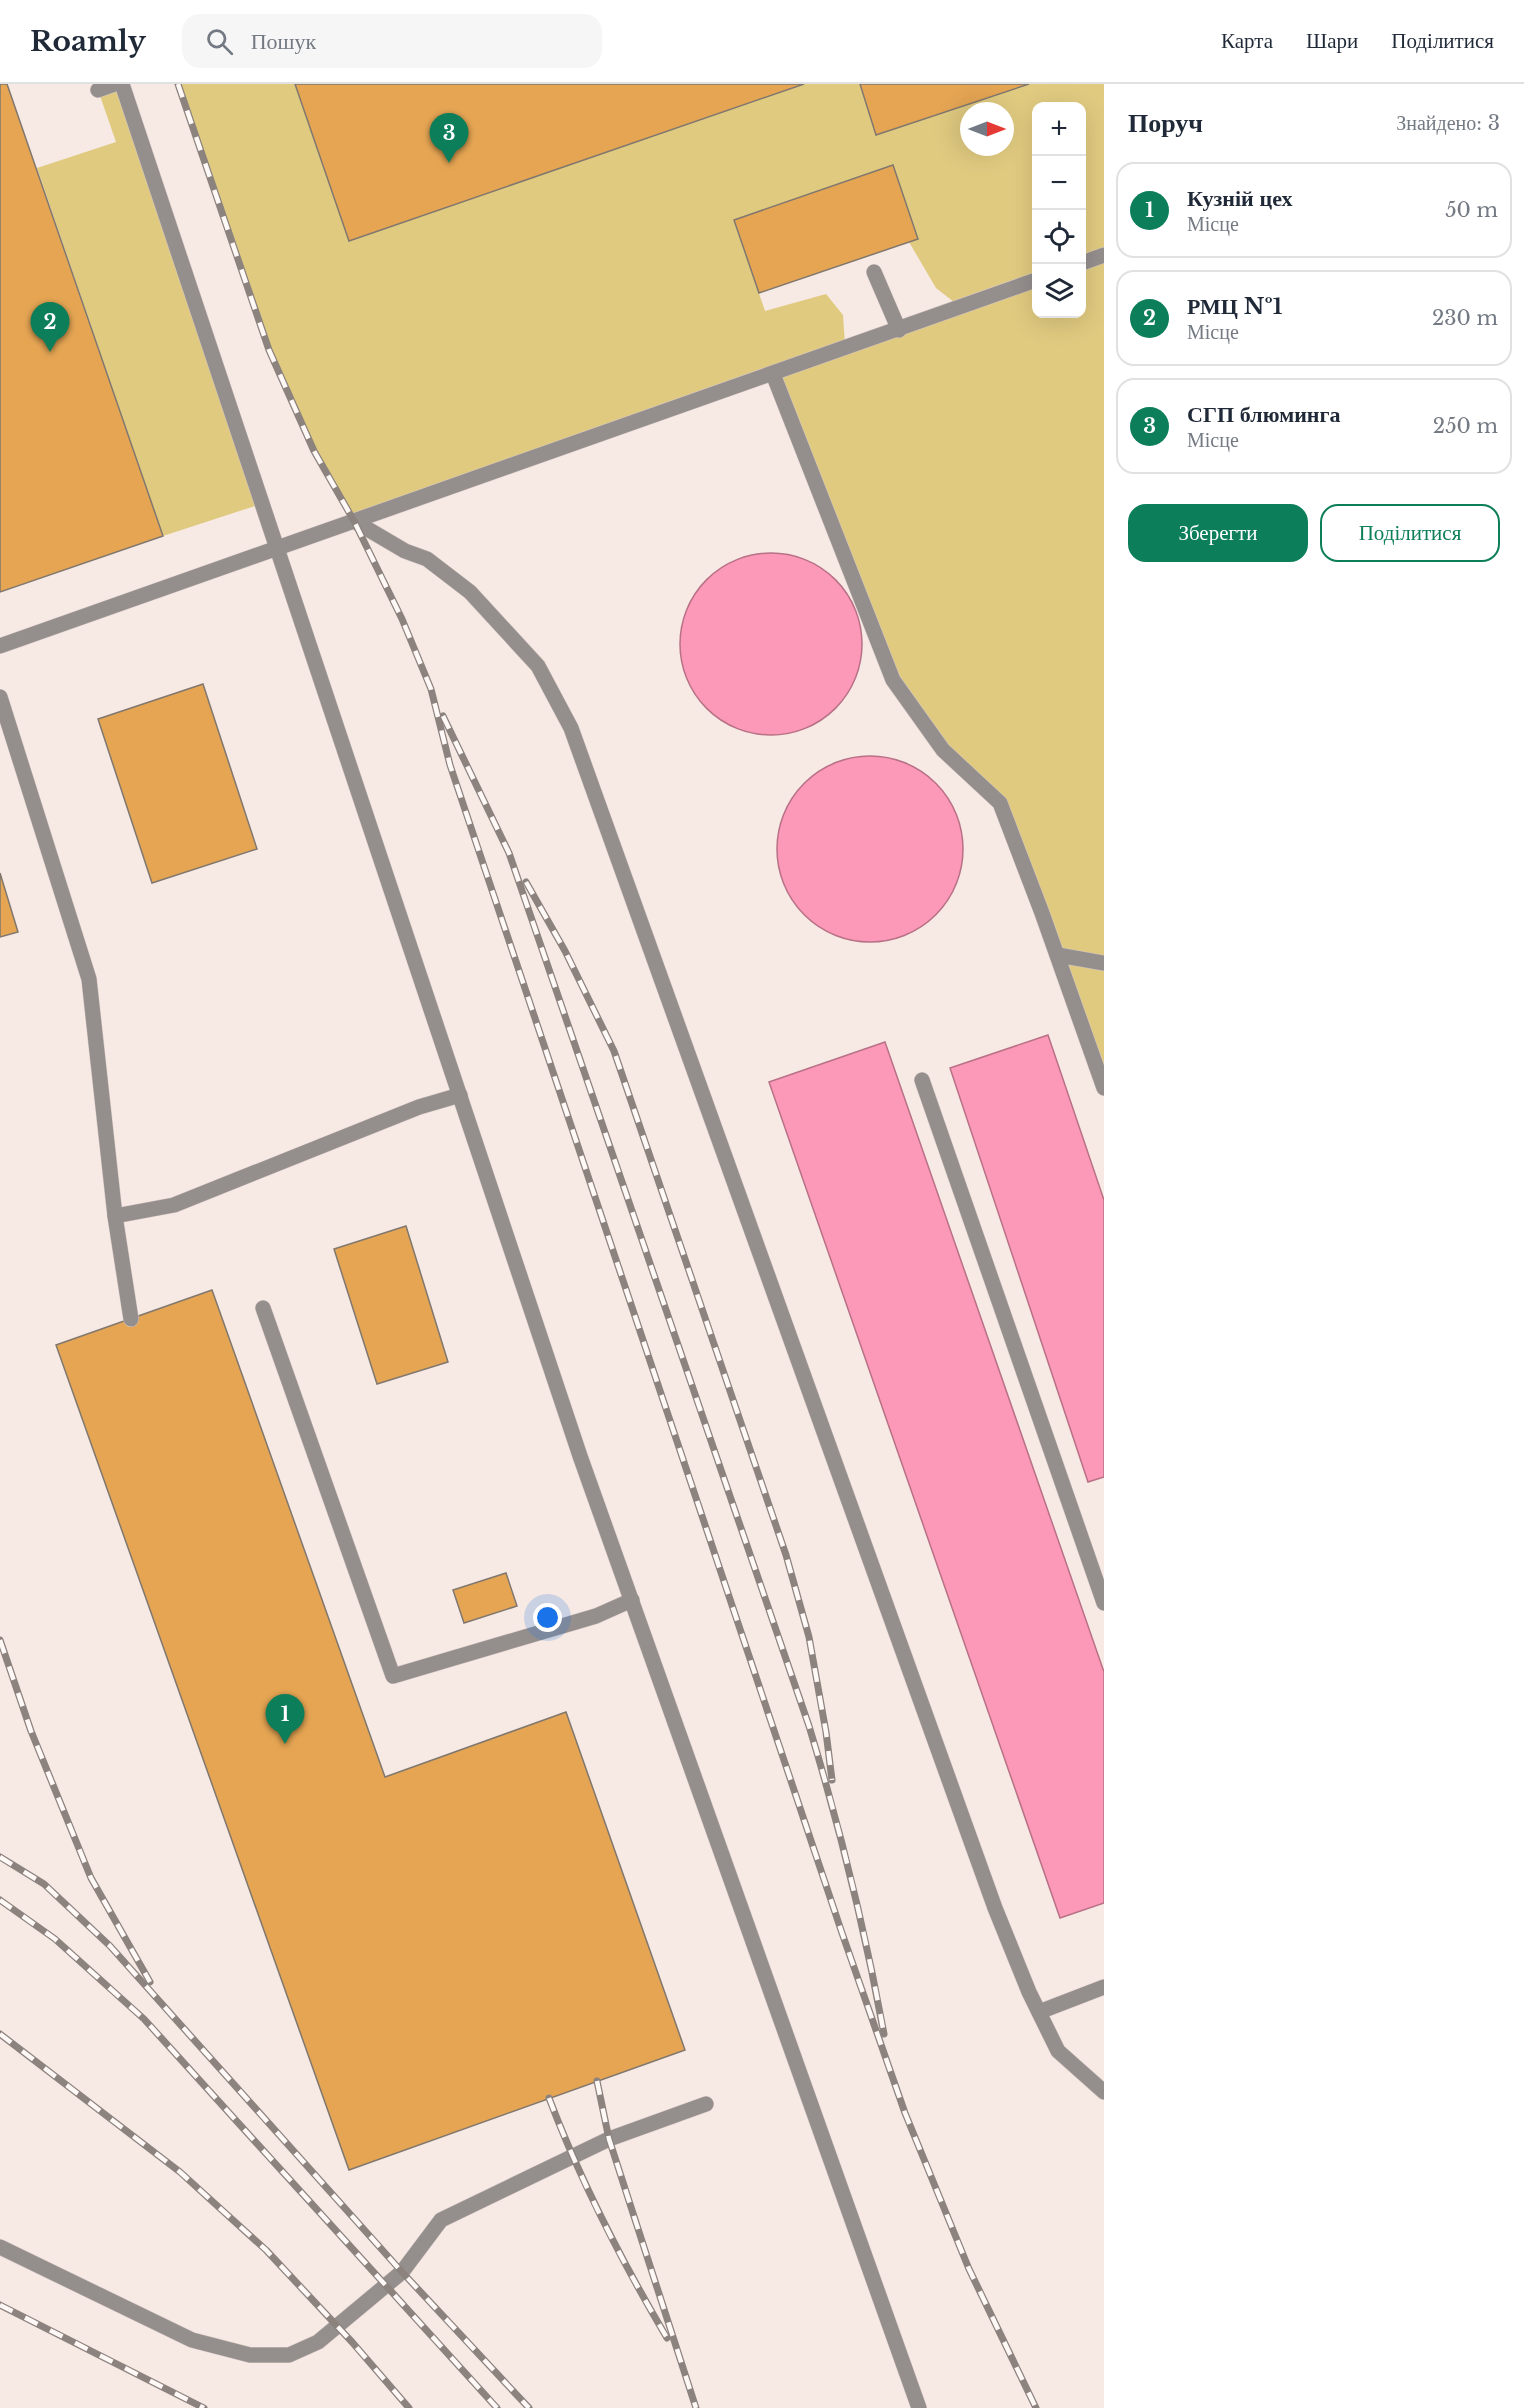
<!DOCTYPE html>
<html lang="uk">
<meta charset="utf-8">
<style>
:root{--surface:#fff;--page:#f6f6f7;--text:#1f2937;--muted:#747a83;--line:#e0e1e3;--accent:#0d7e5a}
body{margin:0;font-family:"Libre Baskerville",serif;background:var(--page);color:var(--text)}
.controls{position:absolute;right:18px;top:18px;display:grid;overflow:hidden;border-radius:12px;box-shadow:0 6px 24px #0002}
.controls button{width:54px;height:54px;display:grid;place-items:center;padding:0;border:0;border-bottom:2px solid var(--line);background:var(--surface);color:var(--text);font:30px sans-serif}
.compass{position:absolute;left:960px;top:18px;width:54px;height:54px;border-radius:50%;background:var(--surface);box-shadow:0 6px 24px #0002;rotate:90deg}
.you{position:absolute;left:548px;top:1534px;width:21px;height:21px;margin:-15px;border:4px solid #fff;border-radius:50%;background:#1a73e8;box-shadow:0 0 0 9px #1a73e833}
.badge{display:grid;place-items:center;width:39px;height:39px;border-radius:50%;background:var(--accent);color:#fff;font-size:20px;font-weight:700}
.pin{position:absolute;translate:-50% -50px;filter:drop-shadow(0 2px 3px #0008)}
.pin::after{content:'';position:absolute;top:32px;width:21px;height:18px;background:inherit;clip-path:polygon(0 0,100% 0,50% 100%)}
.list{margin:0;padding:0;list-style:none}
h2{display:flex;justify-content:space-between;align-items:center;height:78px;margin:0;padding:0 24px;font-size:26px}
h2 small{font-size:20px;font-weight:400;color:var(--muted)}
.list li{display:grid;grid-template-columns:39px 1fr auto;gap:18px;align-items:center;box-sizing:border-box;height:96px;margin:0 12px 12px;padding:0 12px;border:2px solid var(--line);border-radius:18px}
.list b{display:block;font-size:22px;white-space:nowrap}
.list p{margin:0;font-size:20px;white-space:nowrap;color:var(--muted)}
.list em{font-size:20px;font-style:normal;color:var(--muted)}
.actions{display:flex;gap:12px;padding:18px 24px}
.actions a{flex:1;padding:14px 0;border:2px solid var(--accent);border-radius:18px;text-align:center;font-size:21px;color:var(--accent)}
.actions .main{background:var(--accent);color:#fff}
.icon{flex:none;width:33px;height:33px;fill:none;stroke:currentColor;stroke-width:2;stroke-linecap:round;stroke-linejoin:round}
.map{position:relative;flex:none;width:1104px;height:2324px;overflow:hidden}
header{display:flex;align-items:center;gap:36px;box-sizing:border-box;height:84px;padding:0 30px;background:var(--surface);border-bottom:2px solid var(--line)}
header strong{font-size:28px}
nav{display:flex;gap:33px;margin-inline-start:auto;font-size:21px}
.search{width:420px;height:54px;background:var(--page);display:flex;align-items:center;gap:15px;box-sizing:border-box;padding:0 21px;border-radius:18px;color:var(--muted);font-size:22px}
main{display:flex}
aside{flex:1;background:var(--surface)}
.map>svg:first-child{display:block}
.green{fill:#e0ca80;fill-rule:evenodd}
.water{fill:#fc98b8;stroke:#b87186;stroke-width:1.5}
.building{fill:#e5a553;stroke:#80786f;stroke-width:1.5}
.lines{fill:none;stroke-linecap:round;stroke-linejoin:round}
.service-casing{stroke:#d4c7c2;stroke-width:16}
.service{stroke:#948e8d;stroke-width:15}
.rail-casing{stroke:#8c837f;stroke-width:7}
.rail{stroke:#fef8f6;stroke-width:4.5;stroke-dasharray:14;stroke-linecap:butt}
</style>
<header>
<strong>Roamly</strong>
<div class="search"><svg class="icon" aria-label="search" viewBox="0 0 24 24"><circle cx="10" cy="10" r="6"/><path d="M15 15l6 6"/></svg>Пошук</div>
<nav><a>Карта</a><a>Шари</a><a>Поділитися</a></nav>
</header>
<main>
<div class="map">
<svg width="1104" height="2324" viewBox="0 0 1104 2324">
<rect width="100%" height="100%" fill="#f7e9e3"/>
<g class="green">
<polygon points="96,0 122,0 261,420 163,452 37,84 116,58"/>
<path d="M178,0H295L349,157L804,0H860L876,50L1029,0H1104V1004L1000,719L943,666L893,596L773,290L354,437L314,367L269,266ZM1036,22H1082V230H1036ZM969,27H1005V63H969ZM893,81L918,154L909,158L936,204L954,218L845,261L843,231L826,210L765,227L734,136Z"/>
</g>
<g class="water">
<circle cx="771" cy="560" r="91"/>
<circle cx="870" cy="765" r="93"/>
<polygon points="1048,951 1104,1116 1104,1393 1088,1398 950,984"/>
<polygon points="885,958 1104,1588 1104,1819 1060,1834 769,998"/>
</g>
<g class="building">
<polygon points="0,0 7,0 163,452 0,508"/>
<polygon points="295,0 804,0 349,157"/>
<polygon points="860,0 1029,0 876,51"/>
<polygon points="893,81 918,155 759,209 734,136"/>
<polygon points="203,600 257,765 152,799 98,635"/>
<polygon points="0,789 18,848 0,853"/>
<polygon points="406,1142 448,1278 377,1300 334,1165"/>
<polygon points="212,1206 385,1693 566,1628 685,1966 349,2086 56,1261"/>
<polygon points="506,1489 517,1522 464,1539 453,1506"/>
</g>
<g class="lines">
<defs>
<g id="service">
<polyline points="122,0 580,1372 919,2324"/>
<polyline points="98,6 115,0"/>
<polyline points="1082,179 1104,171"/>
<polyline points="874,188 899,246"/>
<polyline points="773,290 893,596 943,666 1000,719 1042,829 1104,1004"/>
<polyline points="354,437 405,467 427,475 470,508 538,582 571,644 995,1824 1029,1908 1058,1967 1104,2008"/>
<polyline points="0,562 1036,196"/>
<polyline points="0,613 89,895 115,1132 131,1235"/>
<polyline points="1058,871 1104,879"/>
<polyline points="922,996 1104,1519"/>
<polyline points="115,1132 174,1121 419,1023 460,1011"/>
<polyline points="263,1224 393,1592 596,1532 632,1516"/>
<polyline points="1039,1928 1104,1903"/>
<polyline points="0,2163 192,2256 250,2271 289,2271 318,2258 402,2188 441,2136 609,2055 706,2020"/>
</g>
</defs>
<use href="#service" class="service-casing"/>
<use href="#service" class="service"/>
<defs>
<g id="rail">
<polyline points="178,0 269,266 314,367 354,437 402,535 431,605 450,681 842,1849 905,2029 969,2185 1036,2324"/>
<path d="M443,632L509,769L809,1642C840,1744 865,1846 884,1950"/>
<polyline points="526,798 565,867 614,967 786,1471 809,1553 826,1648 832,1696"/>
<polyline points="0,1556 31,1647 91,1794 150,1898"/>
<polyline points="0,1773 44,1800 110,1862 402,2188 529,2324"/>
<polyline points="0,1816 55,1855 144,1935 497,2324"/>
<polyline points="0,1950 180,2088 266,2166 352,2258 409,2324"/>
<polyline points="597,1997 609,2055 696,2324"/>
<path d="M549,2014C581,2098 621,2176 667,2254"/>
<polyline points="0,2221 204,2324"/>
</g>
</defs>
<use href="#rail" class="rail-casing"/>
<use href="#rail" class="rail"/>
</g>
</svg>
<div class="controls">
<button>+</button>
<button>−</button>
<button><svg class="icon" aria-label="locate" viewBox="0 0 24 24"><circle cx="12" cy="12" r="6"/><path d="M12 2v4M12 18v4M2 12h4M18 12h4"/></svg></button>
<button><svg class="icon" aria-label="layers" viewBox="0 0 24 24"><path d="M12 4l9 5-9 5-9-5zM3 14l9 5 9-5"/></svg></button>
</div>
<svg class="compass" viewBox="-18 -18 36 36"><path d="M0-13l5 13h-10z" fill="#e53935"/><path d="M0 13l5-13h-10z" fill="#747a83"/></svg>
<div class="you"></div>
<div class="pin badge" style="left:285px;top:1660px">1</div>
<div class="pin badge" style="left:50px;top:268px">2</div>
<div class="pin badge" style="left:449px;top:79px">3</div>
</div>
<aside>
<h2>Поруч<small>Знайдено: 3</small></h2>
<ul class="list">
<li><span class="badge">1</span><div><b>Кузній цех</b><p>Місце</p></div><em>50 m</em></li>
<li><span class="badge">2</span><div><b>РМЦ №1</b><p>Місце</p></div><em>230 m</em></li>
<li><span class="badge">3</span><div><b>СГП блюминга</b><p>Місце</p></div><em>250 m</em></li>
</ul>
<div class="actions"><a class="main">Зберегти</a><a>Поділитися</a></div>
</aside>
</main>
